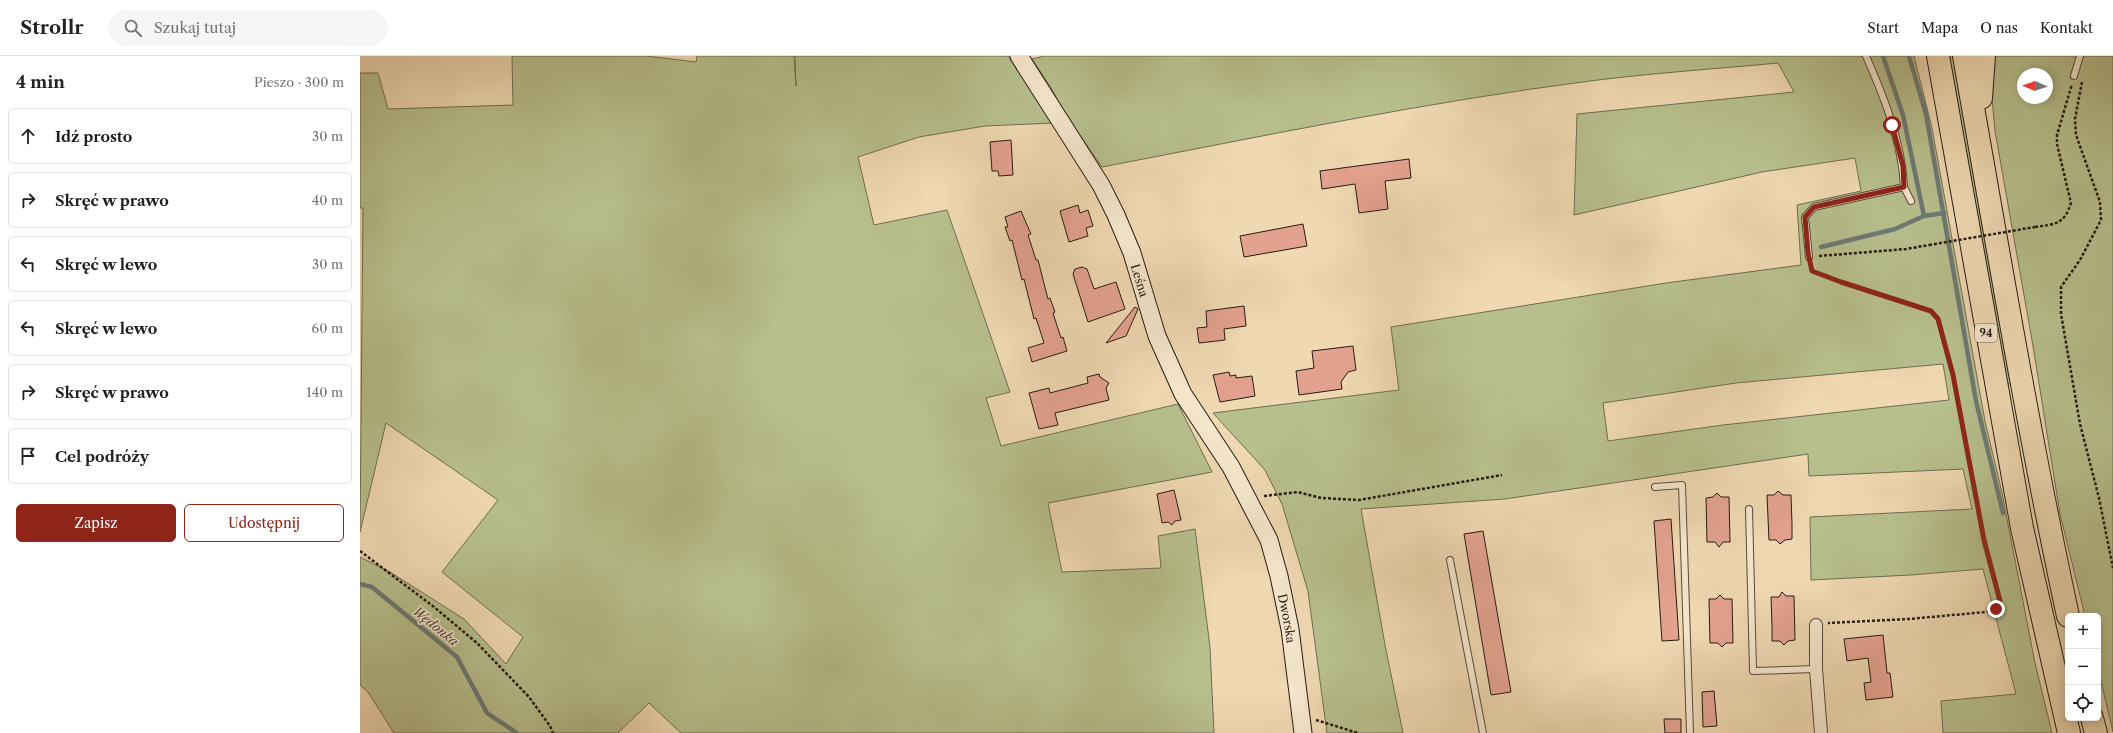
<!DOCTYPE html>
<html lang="pl">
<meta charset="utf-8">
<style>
:root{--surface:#fff;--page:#f6f6f6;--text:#202124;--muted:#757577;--line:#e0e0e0;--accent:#8f2418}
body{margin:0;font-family:"Libre Caslon Text",serif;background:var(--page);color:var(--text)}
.controls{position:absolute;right:12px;bottom:12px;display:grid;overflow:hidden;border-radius:6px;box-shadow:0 2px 10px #0003}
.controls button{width:36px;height:36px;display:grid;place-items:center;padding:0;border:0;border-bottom:1px solid var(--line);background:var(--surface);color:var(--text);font:20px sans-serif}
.compass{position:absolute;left:1657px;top:12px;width:36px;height:36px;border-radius:50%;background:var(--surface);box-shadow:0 2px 10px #0003;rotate:272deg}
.stop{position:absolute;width:12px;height:12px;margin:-9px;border:3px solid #8f2418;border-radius:50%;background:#fff}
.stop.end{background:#8f2418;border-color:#fff;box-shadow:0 1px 4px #0008}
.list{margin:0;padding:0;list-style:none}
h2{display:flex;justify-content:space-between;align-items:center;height:52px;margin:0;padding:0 16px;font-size:17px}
h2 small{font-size:13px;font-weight:400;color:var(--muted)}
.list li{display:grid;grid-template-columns:26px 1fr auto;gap:12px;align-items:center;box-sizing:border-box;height:56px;margin:0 8px 8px;padding:0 8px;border:1px solid var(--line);border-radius:6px}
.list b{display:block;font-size:15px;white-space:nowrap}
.list em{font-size:13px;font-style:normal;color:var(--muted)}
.actions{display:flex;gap:8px;padding:12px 16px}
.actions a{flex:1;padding:9px 0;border:1px solid var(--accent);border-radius:6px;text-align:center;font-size:14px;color:var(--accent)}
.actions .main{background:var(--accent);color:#fff}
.icon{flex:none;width:22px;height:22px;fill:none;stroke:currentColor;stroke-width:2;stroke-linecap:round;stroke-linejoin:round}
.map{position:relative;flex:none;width:1753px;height:677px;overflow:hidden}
header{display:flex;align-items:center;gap:24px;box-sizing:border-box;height:56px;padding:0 20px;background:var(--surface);border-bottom:1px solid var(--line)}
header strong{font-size:19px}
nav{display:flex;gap:22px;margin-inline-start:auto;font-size:14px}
.search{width:280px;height:36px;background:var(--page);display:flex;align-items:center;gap:10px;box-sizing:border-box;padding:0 14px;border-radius:22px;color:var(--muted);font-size:15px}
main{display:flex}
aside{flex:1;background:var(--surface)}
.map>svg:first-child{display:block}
.green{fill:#b7bf8d;stroke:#6f6e50;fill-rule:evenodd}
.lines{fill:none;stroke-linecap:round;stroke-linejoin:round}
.stream{stroke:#6d7a73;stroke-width:4.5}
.building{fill:#e3a28f;stroke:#271c12}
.lane-casing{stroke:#594b3a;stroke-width:8}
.street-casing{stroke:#594b3a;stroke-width:14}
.secondary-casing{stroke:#271c12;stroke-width:19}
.highway-casing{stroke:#271c12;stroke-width:24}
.path{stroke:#271c12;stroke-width:2.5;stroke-dasharray:3 2;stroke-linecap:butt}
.lane{stroke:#f5e6cd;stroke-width:6}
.street{stroke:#f5e6cd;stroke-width:12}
.secondary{stroke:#f5e6cd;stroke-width:17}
.highway{stroke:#efd8b2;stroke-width:22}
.path-bridge{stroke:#271c12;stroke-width:2.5;stroke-dasharray:3 2;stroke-linecap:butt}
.route{stroke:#8f2418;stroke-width:5}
.labels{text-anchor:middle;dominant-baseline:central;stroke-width:3;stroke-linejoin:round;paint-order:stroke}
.shield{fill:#f5e6cd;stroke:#65594a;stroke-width:1}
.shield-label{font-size:11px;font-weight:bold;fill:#271c12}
.street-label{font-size:12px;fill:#271c12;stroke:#f5e6cd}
.water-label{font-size:13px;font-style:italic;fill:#4a4b42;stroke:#f5e6cd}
</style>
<header>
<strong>Strollr</strong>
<div class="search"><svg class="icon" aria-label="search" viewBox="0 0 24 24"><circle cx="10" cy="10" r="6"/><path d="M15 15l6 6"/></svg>Szukaj tutaj</div>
<nav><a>Start</a><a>Mapa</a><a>O nas</a><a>Kontakt</a></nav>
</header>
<main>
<aside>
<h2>4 min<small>Pieszo · 300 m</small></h2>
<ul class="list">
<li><svg class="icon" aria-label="ahead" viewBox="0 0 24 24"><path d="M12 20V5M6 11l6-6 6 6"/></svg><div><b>Idź prosto</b></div><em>30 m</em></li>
<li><svg class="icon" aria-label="right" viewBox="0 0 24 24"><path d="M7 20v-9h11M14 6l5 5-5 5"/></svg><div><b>Skręć w prawo</b></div><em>40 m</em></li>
<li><svg class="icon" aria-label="left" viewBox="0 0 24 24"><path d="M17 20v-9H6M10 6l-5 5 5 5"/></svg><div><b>Skręć w lewo</b></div><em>30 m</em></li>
<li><svg class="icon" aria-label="left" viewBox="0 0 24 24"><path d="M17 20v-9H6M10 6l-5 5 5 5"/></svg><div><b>Skręć w lewo</b></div><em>60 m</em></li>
<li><svg class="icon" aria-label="right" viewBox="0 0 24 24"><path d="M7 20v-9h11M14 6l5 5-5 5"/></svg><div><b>Skręć w prawo</b></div><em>140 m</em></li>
<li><svg class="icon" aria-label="arrive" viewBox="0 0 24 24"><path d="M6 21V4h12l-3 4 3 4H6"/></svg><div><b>Cel podróży</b></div></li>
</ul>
<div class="actions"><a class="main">Zapisz</a><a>Udostępnij</a></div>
</aside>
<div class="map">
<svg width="1753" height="677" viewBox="0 0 1753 677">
<rect width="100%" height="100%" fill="#efd8b2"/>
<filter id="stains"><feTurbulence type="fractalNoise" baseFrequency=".005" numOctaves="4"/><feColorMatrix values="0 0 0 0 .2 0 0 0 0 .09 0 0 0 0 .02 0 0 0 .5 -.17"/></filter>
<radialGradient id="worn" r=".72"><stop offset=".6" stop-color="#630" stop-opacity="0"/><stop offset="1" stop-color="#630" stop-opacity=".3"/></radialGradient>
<g class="green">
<polygon points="152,0 286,0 336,6 337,0 434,0 436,30 435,0 648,0 694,67 625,70 559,81 498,101 514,169 587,154 650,336 626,342 641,390 818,348 852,416 688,447 702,516 801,512 798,480 835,473 850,591 854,677 321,677 289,647 258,677 34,677 8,636 0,629 0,501 30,516 104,563 146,608 163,581 82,516 138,444 26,367 0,476 3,152 0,152 0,17 18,17 28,53 153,49"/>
<path d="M685,0H1554L1572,72L1625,365L1642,437L1675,607L1692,677H1583L1581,645L1656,638L1623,513L1551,519L1451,524L1450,461L1612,453L1603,413L1449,420L1448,398L1145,443L1001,453L1025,589L1043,677H967L948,535L922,448L905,414L853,357L1039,334L1031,271L1306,227L1441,209L1437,149L1501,135L1495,102L1402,116L1214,159L1217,58L1434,36L1418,7C1355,13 1292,17 1230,25C1066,46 904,80 742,111L705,58L690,30L672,3ZM1583,308L1589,344L1363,369L1248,385L1243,347L1376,327Z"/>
<polygon points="1586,0 1595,0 1652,328 1644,328"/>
<path d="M1631,0H1753V676L1738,613V560H1725L1700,458L1673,290L1635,75L1632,42ZM1663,18H1687V42H1663Z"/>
</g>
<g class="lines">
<g class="stream">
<polyline points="1523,0 1543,59 1564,160 1584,157"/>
<polyline points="1549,0 1566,58 1616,345 1643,457"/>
<polyline points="1461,191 1535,173 1564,160"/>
<polyline points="0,528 12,531 97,601 127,657 157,677"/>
</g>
</g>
<g class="building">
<polygon points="651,84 653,119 639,120 638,115 632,115 630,86"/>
<polygon points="1049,103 1051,122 1025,125 1028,153 999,157 995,128 962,133 960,115"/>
<polygon points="718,149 720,157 728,154 733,170 726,172 728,180 709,186 700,155"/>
<polygon points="661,155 671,178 668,179 676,204 678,204 688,243 690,242 695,256 693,257 701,282 703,281 707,295 672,306 668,292 684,287 676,262 674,263 664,223 662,224 652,184 650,185 645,171 648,171 645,161"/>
<polygon points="943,168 947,190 884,201 880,180"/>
<polygon points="722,211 727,213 734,233 756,226 765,253 728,266 713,218 715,213"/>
<polygon points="884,250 886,270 864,273 865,284 839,287 837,272 847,271 846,255"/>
<polygon points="775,251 778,253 766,280 746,287"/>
<polygon points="993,290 996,314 988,316 981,326 982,333 939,339 936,315 954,312 952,295"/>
<polygon points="869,316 870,320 876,319 876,322 892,320 895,340 860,346 853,319"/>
<polygon points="739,318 740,321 749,327 746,332 749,344 695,357 698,369 679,373 669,337 689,332 690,337 728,327 727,321"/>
<polygon points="814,434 821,464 815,465 812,469 808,466 802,467 797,438"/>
<polygon points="1418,435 1423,439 1431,439 1432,468 1432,483 1425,484 1420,488 1416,484 1409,484 1408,462 1407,439 1414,439"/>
<polygon points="1357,437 1361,441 1369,441 1370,486 1363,486 1359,491 1355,486 1347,486 1346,442 1353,441"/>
<polygon points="1311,463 1319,584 1302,585 1294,465"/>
<polygon points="1123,475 1151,636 1131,639 1104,478"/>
<polygon points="1422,536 1426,540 1434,540 1435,584 1428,585 1424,589 1420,585 1412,585 1412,570 1411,541 1419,541"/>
<polygon points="1360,539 1364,543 1372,543 1373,587 1366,587 1362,591 1358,587 1350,587 1349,543 1356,543"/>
<polygon points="1523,579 1527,617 1530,617 1533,641 1506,644 1504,627 1511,626 1508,602 1487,605 1484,583"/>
<polygon points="1354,635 1357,670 1343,671 1342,636"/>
<polygon points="1304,663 1321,663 1321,677 1305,677"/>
</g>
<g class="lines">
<defs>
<g id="lane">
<polyline points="1714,20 1720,0"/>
<polyline points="1544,131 1551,145"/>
<path d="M1449,201L1445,161L1454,151L1544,131C1542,86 1524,41 1506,0"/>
<polyline points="1295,431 1322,429 1330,677"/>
<polyline points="1389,453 1393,615 1456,613"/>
<polyline points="1090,504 1123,677"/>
</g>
<polyline id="street" points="1456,569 1456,613 1461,677"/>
<g id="secondary">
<path id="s1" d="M659,0L741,129L756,159L772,197L797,280L823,338L871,411L909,484L919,520L930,573L943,677"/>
</g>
<g id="highway">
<polyline points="1578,0 1662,472 1709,677"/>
<path d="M1604,0C1637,187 1668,375 1708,560"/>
<polyline points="1621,42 1624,0"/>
<polyline points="1732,662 1736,677"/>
</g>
</defs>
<use href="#lane" class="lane-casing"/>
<use href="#street" class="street-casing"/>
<use href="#secondary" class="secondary-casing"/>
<use href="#highway" class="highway-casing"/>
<g class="path">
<polyline points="1722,26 1715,63 1716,79 1740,146 1741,164 1720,204 1701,231 1701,258 1720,368 1739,442 1753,512"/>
<path d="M1675,171C1695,168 1704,169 1711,147L1697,88V79L1712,28"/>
<polyline points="1459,200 1546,193 1569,189"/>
<polyline points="1451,211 1452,215 1481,226 1571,255 1578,263 1593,319 1624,484 1640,545 1636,553 1626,556 1549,563 1468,567"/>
<polyline points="904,440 938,436 961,442 999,444 1142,419"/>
<polyline points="0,495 74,551 117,587 169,641 190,670 193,677"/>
<polyline points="956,664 998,677"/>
</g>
<use href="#lane" class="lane"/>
<use href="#street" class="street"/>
<use href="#secondary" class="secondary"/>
<use href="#highway" class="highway"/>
<polyline class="path-bridge" points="1569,189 1675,171"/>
</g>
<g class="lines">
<polyline class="route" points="1532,69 1543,110 1544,131 1454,151 1445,161 1448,197 1452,215 1481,226 1571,255 1578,263 1593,319 1624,484 1640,545 1636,553"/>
</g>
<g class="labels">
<rect class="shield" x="1615" y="268" width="22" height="18" rx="3"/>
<g class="shield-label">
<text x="1626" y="277">94</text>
</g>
<g class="street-label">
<text stroke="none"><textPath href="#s1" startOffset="256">Leśna</textPath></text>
<text stroke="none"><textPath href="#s1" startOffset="628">Dworska</textPath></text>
</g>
<g class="water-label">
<text transform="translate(76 570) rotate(39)">Wędonka</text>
</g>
</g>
<rect width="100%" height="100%" filter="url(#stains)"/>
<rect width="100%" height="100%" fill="url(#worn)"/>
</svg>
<div class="controls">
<button>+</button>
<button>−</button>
<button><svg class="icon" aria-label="locate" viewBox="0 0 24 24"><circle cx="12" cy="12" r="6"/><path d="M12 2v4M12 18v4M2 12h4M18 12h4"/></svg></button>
</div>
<svg class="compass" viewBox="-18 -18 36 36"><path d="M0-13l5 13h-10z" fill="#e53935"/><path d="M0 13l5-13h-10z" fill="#757577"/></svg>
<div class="stop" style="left:1532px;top:69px"></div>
<div class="stop end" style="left:1636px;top:553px"></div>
</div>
</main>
